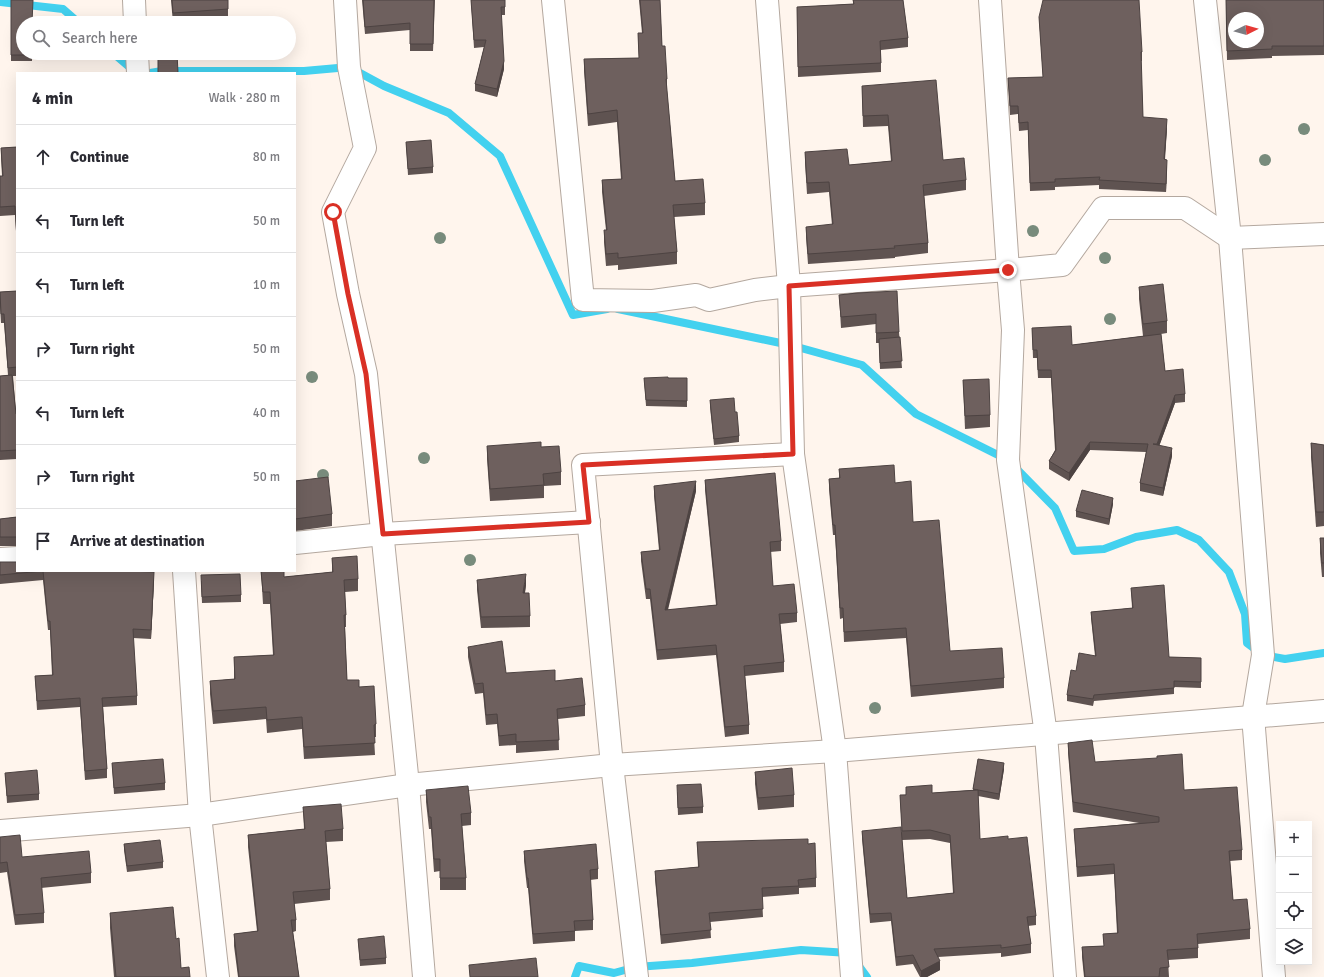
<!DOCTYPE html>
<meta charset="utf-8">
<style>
:root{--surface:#fff;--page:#f7f7f7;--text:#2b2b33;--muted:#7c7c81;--line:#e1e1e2}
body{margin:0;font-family:Signika,sans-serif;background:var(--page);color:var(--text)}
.controls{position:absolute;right:12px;bottom:12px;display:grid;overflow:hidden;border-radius:0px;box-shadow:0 4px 16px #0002}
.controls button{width:36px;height:36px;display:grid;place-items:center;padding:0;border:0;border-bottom:1px solid var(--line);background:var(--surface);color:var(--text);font:20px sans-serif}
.compass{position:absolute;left:1228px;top:12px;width:36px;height:36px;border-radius:50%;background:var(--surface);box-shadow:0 4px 16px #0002;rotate:85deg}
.stop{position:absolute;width:12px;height:12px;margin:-9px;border:3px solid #d93025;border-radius:50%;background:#fff}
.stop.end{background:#d93025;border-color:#fff;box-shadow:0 1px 4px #0008}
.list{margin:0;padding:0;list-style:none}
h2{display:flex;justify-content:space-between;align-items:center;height:52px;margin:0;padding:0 16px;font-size:17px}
h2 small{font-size:13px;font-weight:400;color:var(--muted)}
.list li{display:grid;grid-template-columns:26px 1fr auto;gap:12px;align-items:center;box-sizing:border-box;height:64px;padding:0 16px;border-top:1px solid var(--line)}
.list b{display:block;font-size:15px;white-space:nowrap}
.list em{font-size:13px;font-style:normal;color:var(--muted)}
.icon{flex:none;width:22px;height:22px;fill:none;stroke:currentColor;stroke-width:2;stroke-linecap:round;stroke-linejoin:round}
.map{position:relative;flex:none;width:1324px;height:977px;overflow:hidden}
.search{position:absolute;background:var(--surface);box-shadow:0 4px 16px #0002;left:16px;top:16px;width:280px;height:44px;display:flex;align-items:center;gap:10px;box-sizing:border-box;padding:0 14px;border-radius:22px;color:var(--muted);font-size:15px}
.panel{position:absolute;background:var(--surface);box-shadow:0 4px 16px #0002;left:16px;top:72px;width:280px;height:500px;border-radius:0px}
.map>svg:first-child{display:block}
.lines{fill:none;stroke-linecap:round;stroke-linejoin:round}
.stream{stroke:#43d1ef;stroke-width:8}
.street-casing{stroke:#b4a89f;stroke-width:24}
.street{stroke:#fff;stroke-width:22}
.tree{fill:#788b7c}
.wall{fill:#5f5351;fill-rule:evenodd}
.shaded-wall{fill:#4d4342}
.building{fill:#6e605e;stroke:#4d4342;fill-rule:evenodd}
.route{stroke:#d93025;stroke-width:5}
</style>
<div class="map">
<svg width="1324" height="977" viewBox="0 0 1324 977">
<rect width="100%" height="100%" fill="#fff5ed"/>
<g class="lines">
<g class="stream">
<polyline points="0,2 63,9 79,23"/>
<polyline points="113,53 134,71"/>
<polyline points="150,73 162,71 304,71 349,67 384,86 449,113 500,156 573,315 607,309"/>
<polyline points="618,309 790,345 862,365 916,414 1008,460 1055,508 1074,551 1104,549 1136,537 1177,530 1199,540 1229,572 1245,614 1247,643 1263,655 1285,659 1324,653"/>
<polyline points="856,962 867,977"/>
<polyline points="575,977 579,966 614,973 636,967 692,963 801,950 849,953"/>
</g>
<defs>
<g id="street">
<polyline points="134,0 135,23"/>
<polyline points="345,0 349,67 365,148 333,212 348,294 366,374 408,785 424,977"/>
<polyline points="553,0 583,300 653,301 696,295 709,300 755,290 789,286 1008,270 1062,265 1103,208 1185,208 1230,238 1324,234"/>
<polyline points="767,0 789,286 793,454 835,751 852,977"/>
<polyline points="990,0 1008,270 1013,330 1008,460 1046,735 1065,977"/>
<polyline points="1205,0 1230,238 1263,655 1253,716 1274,977"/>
<polyline points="137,53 138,73"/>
<polyline points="295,543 383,534 589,522"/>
<polyline points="0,559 17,558"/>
<polyline points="184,571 200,815 218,977"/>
<polyline points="0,831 200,815 408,785 612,765 835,751 1324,711"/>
<polyline points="637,977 612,765 583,465 793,454"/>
</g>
</defs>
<use href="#street" class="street-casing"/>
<use href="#street" class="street"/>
</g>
<g class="tree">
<circle cx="1304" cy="129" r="6"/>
<circle cx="1265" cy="160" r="6"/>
<circle cx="1033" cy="231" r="6"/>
<circle cx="440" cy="238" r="6"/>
<circle cx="1105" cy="258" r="6"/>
<circle cx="1110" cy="319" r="6"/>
<circle cx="312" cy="377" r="6"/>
<circle cx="424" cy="458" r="6"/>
<circle cx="323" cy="475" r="6"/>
<circle cx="470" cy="560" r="6"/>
<circle cx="875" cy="708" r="6"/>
</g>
<g class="wall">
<polygon points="11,0 32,53 32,61 11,61"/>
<polygon points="171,0 228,0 228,19 173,23"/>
<polygon points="362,0 435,0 433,51 410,51 410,30 365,34"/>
<polygon points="471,0 505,0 505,15 501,15 504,69 497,97 475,91 475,84 484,47 474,48"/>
<polygon points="639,0 660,0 662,46 667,79 667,91 675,181 705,203 705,215 674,217 677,252 677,264 618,270 618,265 606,266 604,242 604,230 606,230 602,192 602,180 621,179 617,122 588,126 584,71 584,59 639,58 638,33 642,33"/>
<polygon points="853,0 903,0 908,38 908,47 881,50 881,72 798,77 797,7 853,4"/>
<polygon points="1226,0 1324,0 1324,55 1272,56 1272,58 1227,60"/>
<polygon points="1039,17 1142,52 1142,61 1141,61 1143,117 1167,128 1165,160 1167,168 1166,192 1099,189 1099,185 1055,187 1055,190 1030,191 1028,130 1019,131 1018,114 1010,115 1008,78 1043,77"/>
<polygon points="862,86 943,160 966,180 966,190 924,196 928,243 928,253 895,257 895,258 808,264 806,237 806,227 832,225 829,192 807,194 805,163 805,152 849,165 891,161 888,126 863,127"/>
<polygon points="406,142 433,167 433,173 408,175"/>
<polygon points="17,147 17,247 15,215 0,216 0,176 2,176 1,157 1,148"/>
<polygon points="1139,287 1167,321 1167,333 1161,334 1165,371 1185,394 1185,402 1175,403 1159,446 1172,456 1163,496 1140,491 1140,483 1146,452 1090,450 1069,481 1049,469 1049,461 1055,450 1051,378 1038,378 1037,358 1033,358 1032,328 1072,345 1143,336 1139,299"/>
<polygon points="17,291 17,376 13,376 16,414 17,414 17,459 0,460 0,376 8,375 4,323 1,323 0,306 0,292"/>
<polygon points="857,293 899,332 902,368 880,369 879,343 876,343 876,324 841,328 839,295"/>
<polygon points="644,378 687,378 687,407 646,406"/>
<polygon points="963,380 990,415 990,427 965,429"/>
<polygon points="710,400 735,412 739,436 739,442 714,445 710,407"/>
<polygon points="1311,443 1324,445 1324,526 1316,527 1311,457"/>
<polygon points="487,446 541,447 561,472 561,485 544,486 544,498 490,501 487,459"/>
<polygon points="839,469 895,483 913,522 950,651 1004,678 1004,688 911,697 906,638 844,642 843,618 840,619 835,535 833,535 829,489 829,479 839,478"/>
<polygon points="705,480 781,541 781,551 770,552 773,586 797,613 797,622 780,624 784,662 784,672 745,676 749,725 749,734 725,737 716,655 657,660 650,599 646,599 641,561 641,552 659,550 654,496 654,486 696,491 668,610 716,605 705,490"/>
<polygon points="295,481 332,514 332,526 295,531"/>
<polygon points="1113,504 1109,525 1076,517 1076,511"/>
<polygon points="17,517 17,546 0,546 0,519"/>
<polygon points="1320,538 1324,538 1324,577 1322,577 1320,553"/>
<polygon points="332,558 358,579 358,591 345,592 346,615 346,627 345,627 347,680 359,687 376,724 376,737 374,737 375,755 304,759 302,729 267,733 266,719 213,724 210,694 210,681 234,679 234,657 273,655 270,604 263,604 261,571 284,577 332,572"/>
<polygon points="0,562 17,571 127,571 154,581 151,639 133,638 137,696 137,705 103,707 107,769 107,778 85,780 80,707 37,710 35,676 52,675 50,630 48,630 43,580 0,584"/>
<polygon points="477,580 526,585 525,593 530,616 530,627 481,628 477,590"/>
<polygon points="201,581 241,595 241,602 202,603"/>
<polygon points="1131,588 1169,657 1201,658 1201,688 1174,687 1174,694 1094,701 1093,706 1067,701 1067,695 1095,656 1091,618 1091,612 1132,608"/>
<polygon points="468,647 506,673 555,681 585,705 585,716 558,719 559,750 516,753 516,745 499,746 497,724 486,725 483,693 475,694 468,657"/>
<polygon points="1068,743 1095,762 1184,790 1242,850 1242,860 1230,861 1233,900 1250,929 1250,939 1198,944 1198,958 1168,960 1169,977 1084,977 1082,957 1082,947 1104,946 1103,934 1117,933 1114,874 1077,877 1074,829 1139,823 1073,812 1068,753"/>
<path d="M978,759L1004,769L999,800L978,796L980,839H1008L1036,916V925L1028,926L1031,944V953L1001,957V953L938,957L940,970L927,977H920L913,964L896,966L891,921L870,923L862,839V831L902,833L900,795L932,793L973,790ZM930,839L950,843L953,893L907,898L902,840Z"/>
<polygon points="112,763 165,783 165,790 114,794"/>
<polygon points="755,772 794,795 794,807 758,810 755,784"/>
<polygon points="5,773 39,794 39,800 7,803"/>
<polygon points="426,790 471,813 471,825 462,826 466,878 466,890 440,890 440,871 434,872 431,829 429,829 426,802"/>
<polygon points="677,792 703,807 703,813 678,815"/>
<polygon points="303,807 343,829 343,841 326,842 330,889 330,900 294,904 296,920 296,931 293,932 299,977 238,977 234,946 234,934 257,931 248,847 248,835 304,829"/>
<polygon points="0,837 22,857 91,873 91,883 41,888 44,913 44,923 15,925 7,872 0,873"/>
<polygon points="697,842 808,844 816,878 816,887 799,888 799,894 762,897 763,917 710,922 711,938 661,944 655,879 655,871 698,867"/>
<polygon points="124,844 163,862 163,868 127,872 124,850"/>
<polygon points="524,851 598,869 598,879 590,880 593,920 593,930 575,931 575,941 533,944 528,888 527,888 524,861"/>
<polygon points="110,913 176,939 181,968 190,977 114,977 110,928"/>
<polygon points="358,939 386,958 386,964 360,966"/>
</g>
<g class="shaded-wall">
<polygon points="504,61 504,69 497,97 497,89"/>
<polygon points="1167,119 1167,128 1164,168 1164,159"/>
<polygon points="1167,160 1167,168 1166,192 1166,184"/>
<polygon points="1175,395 1175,403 1157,452 1157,444"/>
<polygon points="1090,442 1090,450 1069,481 1069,473"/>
<polygon points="1172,448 1172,456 1163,496 1163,488"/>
<polygon points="696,481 696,491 665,620 665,610"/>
<polygon points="1113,498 1113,504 1109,525 1109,519"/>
<polygon points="154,572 154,581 151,639 151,630"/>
<polygon points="526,574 526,585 523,604 523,593"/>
<polygon points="1004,763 1004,769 999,800 999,794"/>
<polygon points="940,961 940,970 927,977 921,977 921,971"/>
</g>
<g class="building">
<polygon points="11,0 33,0 32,23 23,23 23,53 32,53 32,55 11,55"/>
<polygon points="172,0 228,0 228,9 173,13"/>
<polygon points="363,0 434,0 433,44 410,44 410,23 365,27"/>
<polygon points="471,0 505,0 505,7 501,7 504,61 497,89 475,84 486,40 474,40"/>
<polygon points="640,0 660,0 662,46 665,46 667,79 666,79 675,181 703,179 705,203 673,205 677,252 618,258 618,253 606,254 604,230 607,230 602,180 622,179 617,110 588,114 584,59 639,58 638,33 643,33"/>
<polygon points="853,0 903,0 908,38 880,41 881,63 798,67 797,7 854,4"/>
<polygon points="1043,0 1139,0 1142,52 1141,52 1143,117 1167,119 1164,159 1167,160 1166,184 1099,180 1100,177 1055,179 1055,182 1030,183 1028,122 1019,123 1018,106 1010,106 1008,78 1043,77 1039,17"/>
<path d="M1226,0H1324V46H1272V49L1227,51ZM1234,18H1258V42H1234Z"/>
<polygon points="158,53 177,53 178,73 158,73"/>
<polygon points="936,80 943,160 964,158 966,180 923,185 928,243 894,246 895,248 808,254 806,227 833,224 829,182 807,183 805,152 847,149 849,165 892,161 888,115 863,116 862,86"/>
<polygon points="431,140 433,167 408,169 406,142"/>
<polygon points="17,147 17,239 15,206 0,207 0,176 3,176 1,148"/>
<polygon points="1163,284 1167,321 1143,324 1139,287"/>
<polygon points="17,291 17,367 8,368 4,314 1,314 0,292"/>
<polygon points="897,291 899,332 876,333 876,314 841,317 839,295 857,293"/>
<polygon points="1071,326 1072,345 1161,334 1165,371 1183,369 1185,394 1175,395 1157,444 1153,444 1172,448 1163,488 1140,483 1148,444 1090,442 1069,473 1049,461 1056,450 1051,370 1038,370 1037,350 1033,350 1032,328"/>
<polygon points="900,337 902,361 880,363 879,339"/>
<polygon points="12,375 16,414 17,414 17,450 0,451 0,376"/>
<polygon points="668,377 668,378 687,378 687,401 646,400 644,378"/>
<polygon points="989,379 990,415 965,416 963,380"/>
<polygon points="734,398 735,412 737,412 739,436 714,439 710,400"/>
<polygon points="541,442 541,447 559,446 561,472 543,474 544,485 490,489 487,446"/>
<polygon points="1311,443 1324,445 1324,512 1316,512"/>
<polygon points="894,465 895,483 911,481 913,522 939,520 950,651 1002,648 1004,678 911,686 906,628 844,632 843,608 840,608 835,525 833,525 829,479 840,478 839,469"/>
<polygon points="775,473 781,541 770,542 773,586 794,584 797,613 779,614 784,662 744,666 749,725 725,727 716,645 657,650 650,589 646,589 641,552 660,550 654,486 696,481 665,610 717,605 705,480"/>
<polygon points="328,477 332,514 295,519 295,481"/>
<polygon points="1082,490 1113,498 1109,519 1076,511"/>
<polygon points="17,517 17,537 0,537 0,519"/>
<polygon points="1320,538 1324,538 1324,563 1322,563"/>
<polygon points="357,556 358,579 344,580 346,615 344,615 347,680 359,680 359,687 374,686 376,724 374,725 375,743 304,747 302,717 267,720 266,707 213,711 210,681 235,679 234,657 274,655 270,592 263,592 261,571 284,571 284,577 333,572 332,558"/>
<polygon points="0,562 17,562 17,571 127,571 154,572 151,630 133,629 137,696 102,698 107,769 85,771 80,698 37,701 35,676 53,675 50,621 48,621 43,571 0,575"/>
<polygon points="240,574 241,595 202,597 201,575"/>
<polygon points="526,574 523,593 529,593 530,616 481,617 477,580"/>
<polygon points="1164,585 1169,657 1201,658 1201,682 1174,681 1174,688 1094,695 1093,699 1067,695 1071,670 1076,671 1079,653 1096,656 1091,612 1133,608 1131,588"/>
<polygon points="502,641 506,673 555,670 555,681 582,678 585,705 557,709 559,740 516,742 516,734 499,736 497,714 486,715 483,683 475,684 468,647"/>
<polygon points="1092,740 1095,762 1157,758 1157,756 1182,754 1184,790 1237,787 1242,850 1229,851 1233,900 1247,899 1250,929 1197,934 1198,948 1167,950 1169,967 1160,968 1159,977 1085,977 1082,947 1104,946 1103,934 1118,933 1114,864 1077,867 1074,829 1159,822 1159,817 1073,802 1068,743"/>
<polygon points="163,759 165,783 114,788 112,763"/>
<polygon points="978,759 1004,763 999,794 973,789"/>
<polygon points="792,768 794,795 758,798 755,772"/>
<polygon points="37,770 39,794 7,796 5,773"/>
<polygon points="701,784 703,807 678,808 677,785"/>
<polygon points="932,785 932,793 978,790 980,839 1008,836 1008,839 1027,837 1036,916 1027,917 1031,944 1001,948 1001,945 934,949 940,961 921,971 913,955 896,957 891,913 870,914 862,831 901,827 907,898 954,893 950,835 930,830 902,831 900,795 906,795 906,787"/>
<polygon points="468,786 471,813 461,814 466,878 440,878 440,859 434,859 431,817 429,817 426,790"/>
<polygon points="341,804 343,829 325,831 330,889 293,892 296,920 291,920 299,977 239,977 234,934 258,931 248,835 305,829 303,807"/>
<polygon points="20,835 22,857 89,851 91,873 41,878 44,913 15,915 7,862 0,863 0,837"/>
<polygon points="808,839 808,844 815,843 816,878 798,880 799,886 762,888 763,909 709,913 711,930 661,935 655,871 699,867 697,842"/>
<polygon points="160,840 163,862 127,866 124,844"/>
<polygon points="596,844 598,869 590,870 593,920 574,921 575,931 533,934 528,878 527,878 524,851"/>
<polygon points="173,907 176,939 179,938 181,968 189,967 190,977 116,977 110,913"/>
<polygon points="384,936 386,958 360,960 358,939"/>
<polygon points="536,958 538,977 470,977 469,965"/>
</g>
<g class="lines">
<polyline class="route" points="333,212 348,294 366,374 383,534 589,522 583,465 793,454 789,286 1008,270"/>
</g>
</svg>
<div class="controls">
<button>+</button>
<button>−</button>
<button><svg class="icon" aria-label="locate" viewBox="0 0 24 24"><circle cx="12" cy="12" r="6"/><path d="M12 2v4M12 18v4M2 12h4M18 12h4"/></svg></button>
<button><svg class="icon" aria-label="layers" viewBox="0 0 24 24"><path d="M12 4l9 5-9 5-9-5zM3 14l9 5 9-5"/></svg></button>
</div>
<svg class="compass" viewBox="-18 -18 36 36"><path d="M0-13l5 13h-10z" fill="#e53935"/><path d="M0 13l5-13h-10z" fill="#7c7c81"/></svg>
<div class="stop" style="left:333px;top:212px"></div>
<div class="stop end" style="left:1008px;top:270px"></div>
<div class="search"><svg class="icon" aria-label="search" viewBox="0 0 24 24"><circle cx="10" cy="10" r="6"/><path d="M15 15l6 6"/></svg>Search here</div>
<section class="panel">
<h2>4 min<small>Walk · 280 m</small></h2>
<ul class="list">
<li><svg class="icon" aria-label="ahead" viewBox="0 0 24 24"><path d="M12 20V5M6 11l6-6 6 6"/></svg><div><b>Continue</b></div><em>80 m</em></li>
<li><svg class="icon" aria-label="left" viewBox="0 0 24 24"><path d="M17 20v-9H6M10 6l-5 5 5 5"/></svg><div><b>Turn left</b></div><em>50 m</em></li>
<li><svg class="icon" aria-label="left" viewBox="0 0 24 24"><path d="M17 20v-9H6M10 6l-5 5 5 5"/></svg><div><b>Turn left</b></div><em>10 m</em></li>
<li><svg class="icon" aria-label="right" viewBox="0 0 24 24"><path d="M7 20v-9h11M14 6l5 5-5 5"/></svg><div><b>Turn right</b></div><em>50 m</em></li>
<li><svg class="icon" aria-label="left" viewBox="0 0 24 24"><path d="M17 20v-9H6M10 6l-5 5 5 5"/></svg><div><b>Turn left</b></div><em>40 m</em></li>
<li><svg class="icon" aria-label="right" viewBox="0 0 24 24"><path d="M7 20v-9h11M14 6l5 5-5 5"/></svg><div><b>Turn right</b></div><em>50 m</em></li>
<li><svg class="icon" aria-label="arrive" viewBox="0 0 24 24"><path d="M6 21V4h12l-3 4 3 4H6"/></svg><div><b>Arrive at destination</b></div></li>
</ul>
</section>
</div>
